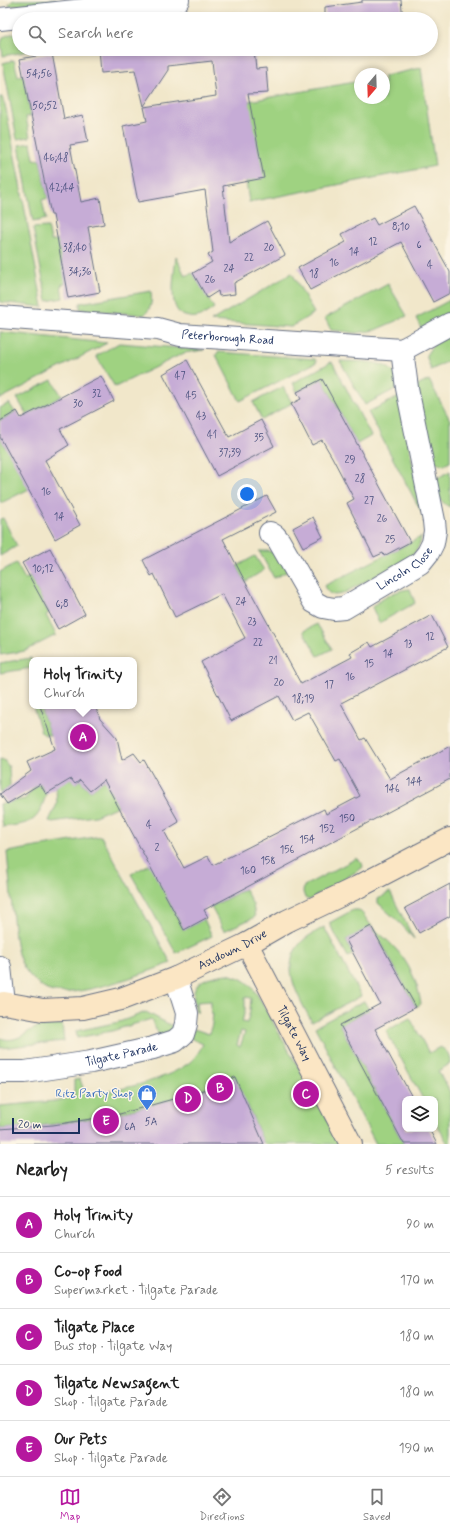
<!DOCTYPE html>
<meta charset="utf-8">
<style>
:root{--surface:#fff;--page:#f6f6f6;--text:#222;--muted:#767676;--line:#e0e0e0;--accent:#b5179e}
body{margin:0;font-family:Mynerve,sans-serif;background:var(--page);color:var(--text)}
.controls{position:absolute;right:12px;bottom:12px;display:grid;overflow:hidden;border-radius:8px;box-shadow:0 2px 6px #0003}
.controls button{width:36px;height:36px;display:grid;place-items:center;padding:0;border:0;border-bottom:1px solid var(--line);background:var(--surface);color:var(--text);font:20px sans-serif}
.compass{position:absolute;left:354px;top:68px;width:36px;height:36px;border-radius:50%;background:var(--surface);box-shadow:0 2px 6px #0003;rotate:199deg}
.scale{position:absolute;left:12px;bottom:10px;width:68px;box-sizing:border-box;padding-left:4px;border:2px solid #1b2f5e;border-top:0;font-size:11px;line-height:14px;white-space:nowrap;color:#1b2f5e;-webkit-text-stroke:3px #fcf5e5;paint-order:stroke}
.you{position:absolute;left:247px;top:494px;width:14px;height:14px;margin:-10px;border:3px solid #fff;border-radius:50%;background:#1a73e8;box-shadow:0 0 0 6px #1a73e833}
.badge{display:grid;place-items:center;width:26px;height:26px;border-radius:50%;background:var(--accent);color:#fff;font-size:13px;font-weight:700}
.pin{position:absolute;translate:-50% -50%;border:2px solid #fff;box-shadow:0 1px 4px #0006}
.popup{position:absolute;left:29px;top:657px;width:108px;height:52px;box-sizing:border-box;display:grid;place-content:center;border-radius:8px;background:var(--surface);filter:drop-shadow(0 1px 3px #0005);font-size:13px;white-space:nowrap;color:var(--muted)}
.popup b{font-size:15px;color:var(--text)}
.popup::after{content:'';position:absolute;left:50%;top:100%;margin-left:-8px;border:8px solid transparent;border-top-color:var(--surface)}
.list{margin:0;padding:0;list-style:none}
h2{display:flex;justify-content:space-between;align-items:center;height:52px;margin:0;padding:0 16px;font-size:17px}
h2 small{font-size:13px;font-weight:400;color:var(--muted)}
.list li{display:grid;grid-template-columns:26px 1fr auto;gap:12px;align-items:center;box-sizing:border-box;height:56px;padding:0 16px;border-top:1px solid var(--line)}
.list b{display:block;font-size:15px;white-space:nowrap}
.list p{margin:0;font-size:13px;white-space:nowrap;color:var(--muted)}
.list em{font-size:13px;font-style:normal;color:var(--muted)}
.icon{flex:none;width:22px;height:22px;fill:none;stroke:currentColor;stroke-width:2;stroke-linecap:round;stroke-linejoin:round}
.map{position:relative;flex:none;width:450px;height:1144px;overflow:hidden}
.search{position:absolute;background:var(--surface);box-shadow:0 2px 6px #0003;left:12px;right:12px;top:12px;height:44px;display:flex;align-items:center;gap:10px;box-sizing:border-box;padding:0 14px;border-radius:22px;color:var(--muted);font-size:15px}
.sheet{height:332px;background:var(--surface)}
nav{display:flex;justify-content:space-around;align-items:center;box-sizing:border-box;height:56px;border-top:1px solid var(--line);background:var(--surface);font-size:11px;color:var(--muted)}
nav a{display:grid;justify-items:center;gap:2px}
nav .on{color:var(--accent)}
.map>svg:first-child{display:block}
.green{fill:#9fd281;stroke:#5d8070;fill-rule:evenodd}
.building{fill:#c6acd6}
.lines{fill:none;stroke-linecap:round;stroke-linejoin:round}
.street-casing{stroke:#666f84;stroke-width:24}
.secondary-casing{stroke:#666f84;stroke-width:24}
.street{stroke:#fff;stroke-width:22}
.secondary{stroke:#fbe6c4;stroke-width:22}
.labels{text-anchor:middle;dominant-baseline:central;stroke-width:3;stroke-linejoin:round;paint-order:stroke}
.number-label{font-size:10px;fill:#464e7c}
.street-label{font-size:12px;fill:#1b2f5e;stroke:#fcf5e5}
.shop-label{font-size:12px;fill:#366cbe;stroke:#fcf5e5;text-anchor:end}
</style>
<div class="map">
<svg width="450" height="1144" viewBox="0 0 450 1144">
<rect width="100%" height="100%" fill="#fcf5e5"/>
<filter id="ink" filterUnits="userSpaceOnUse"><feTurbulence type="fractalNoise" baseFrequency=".025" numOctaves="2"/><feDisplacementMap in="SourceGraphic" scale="8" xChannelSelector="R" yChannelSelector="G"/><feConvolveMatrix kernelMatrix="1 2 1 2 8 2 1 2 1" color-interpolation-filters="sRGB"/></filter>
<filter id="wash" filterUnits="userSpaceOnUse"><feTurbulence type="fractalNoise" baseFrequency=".012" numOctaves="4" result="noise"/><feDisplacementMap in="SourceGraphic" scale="16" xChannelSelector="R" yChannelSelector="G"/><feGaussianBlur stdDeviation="0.9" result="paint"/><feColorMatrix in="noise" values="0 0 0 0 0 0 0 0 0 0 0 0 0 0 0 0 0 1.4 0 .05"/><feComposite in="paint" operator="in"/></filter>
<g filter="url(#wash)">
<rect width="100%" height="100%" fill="#f1e7ca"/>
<g class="green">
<polygon points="17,0 58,0 13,6 8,5 12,1"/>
<polygon points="19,33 19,49 29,49 29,51 3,56 1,44 3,37 11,34"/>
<polygon points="14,60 18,76 24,75 31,116 26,117 30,137 17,139 3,63"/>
<polygon points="421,68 435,166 249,202 246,181 249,101 360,81 360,98 384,98 384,76"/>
<polygon points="0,97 2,97 6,109 43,307 0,302"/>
<polygon points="31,143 34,159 40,160 48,198 42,200 46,219 33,222 19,145"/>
<polygon points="48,227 51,241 58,240 66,283 61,285 63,298 47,301 33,228"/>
<path d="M176,256L185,276L193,273L214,308C204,315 197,320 185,316C166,311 175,271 176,256Z"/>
<polygon points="292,273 314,313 291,327 211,321"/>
<polygon points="388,284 407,316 375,330 357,333 331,330 325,318"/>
<path d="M151,291C152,301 152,308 144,315L80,309V303Z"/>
<polygon points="450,300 450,313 421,328 416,318"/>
<polygon points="450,331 450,360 431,370 426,355 435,342"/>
<polygon points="0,332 107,343 0,399"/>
<polygon points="119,343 204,350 184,353 115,387 96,356"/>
<polygon points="218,352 315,359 317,362 240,401 216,355"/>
<path d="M340,361C356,362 383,359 394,373C397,377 398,383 399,387L365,405Z"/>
<polygon points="331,362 333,363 371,436 357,444 322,379 297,392 293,383"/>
<polygon points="52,380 62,396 27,415 17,398"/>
<polygon points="429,380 450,420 450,462 444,465 435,462 431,458 417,386"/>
<polygon points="283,387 292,403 262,420 253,402"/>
<polygon points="399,397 423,515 368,412"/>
<polygon points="9,403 15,412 0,421 0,408"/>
<polygon points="0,437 29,489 1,503 0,501"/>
<path d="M450,471V507C437,501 438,492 436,479Z"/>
<polygon points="3,518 17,546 0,556 0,519"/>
<path d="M421,537C420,547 416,552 408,559L342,594C332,596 329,595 324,586Z"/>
<polygon points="259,551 268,551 277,553 288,571 274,578"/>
<polygon points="255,556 264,570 245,582 237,566"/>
<polygon points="16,563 25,579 30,577 49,613 46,615 56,635 25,651 0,655 0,572"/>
<path d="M410,589L415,603L379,623L372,607C383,598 395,590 410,589Z"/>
<polygon points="317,624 332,649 318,656 303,631"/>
<polygon points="31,658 32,668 0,673 0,663"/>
<polygon points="33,706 40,706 50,735 45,735 41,732"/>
<polygon points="0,759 4,760 9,767 10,785 5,791 0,793"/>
<polygon points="118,769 118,806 95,816 52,822 49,821 57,804 56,787 71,779 75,784 80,780 90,791"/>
<path d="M40,784L46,794C38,824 31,823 3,827L0,804L25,799L34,788Z"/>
<path d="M101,836L171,963C145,973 72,1001 47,990C38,986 26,972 22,964C15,950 15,934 13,919C11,896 9,874 7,852Z"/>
<polygon points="357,858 362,863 363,867 359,870 309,900 305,898 303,892 304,886"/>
<polygon points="150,864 184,930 204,919 212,936 176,953 131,874"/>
<polygon points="245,889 253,905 255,917 224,931 211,907"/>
<polygon points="390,892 414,939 402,925 378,903 378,899"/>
<path d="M353,910H359C365,915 367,922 373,927C379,934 387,939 393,946C409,962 418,983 421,1004L416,1007L372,926L346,940L353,954L348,957L329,923Z"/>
<path d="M324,927L361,996L312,1022C298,996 276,962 306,938C311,934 318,931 324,927Z"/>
<path d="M228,974C244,979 249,982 258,996L326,1116L337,1138L338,1144H264L247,1104L216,1085C146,1110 74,1125 0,1129V1106L55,1101L74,1097V1080L80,1079L86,1096C117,1090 161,1082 186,1065C194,1060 199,1052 203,1044L190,1038L194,1029L209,1034L212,1024L213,1013H211V1001L197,1002L198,1012H196C195,1006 193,999 194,993C196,978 216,975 228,974ZM245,997L251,998L250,1011L247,1023L242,1022L245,1010ZM241,1031L245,1032L240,1047L237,1045Z"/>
<polygon points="364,1001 372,1015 365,1012 340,1025 404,1144 376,1144 315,1027"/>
<polygon points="146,1012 174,1027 170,1032 160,1037 151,1019 112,1031 77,1038 76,1031 119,1022"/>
<path d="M410,1018L429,1053L440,1047C448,1051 450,1055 450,1064L438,1071L450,1092V1144H448L435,1121V1099H423L386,1031Z"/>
<path d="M62,1024L64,1041L0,1048V1038C19,1044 24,1031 39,1027C46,1025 55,1025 62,1024Z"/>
</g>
<g id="blocks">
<g class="building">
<polygon points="362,0 401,0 403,19 325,19 325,7 362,2"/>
<polygon points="99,49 254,49 256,69 266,68 268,93 248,94 264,178 223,186 229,242 267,221 285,255 234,283 235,294 219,296 218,291 207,298 193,273 212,262 208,255 213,252 205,190 138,202 123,126 147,121 144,107 216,96 212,61 168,66 168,70 144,106 135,70 101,73"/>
<polygon points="345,49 367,49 345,52"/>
<polygon points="52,53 64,119 83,115 88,142 70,145 81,202 100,198 104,224 88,227 100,292 68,298 53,215 51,215 20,59"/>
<polygon points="414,206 450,272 450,293 433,302 401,242 310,290 298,268 346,242 342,234 373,218 377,225"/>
<polygon points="187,360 229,437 261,420 274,446 217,476 163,374"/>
<polygon points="101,376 114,401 60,429 69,445 45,460 80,525 55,539 0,437 0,421 17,411 21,418"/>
<polygon points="322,379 410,542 384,556 383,553 374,557 347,503 354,499 332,457 322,440 312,445 291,404 301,399 297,392"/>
<polygon points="267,496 276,512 223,539 248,587 301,684 352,657 350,653 369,642 372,647 432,615 448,647 341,703 361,740 365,738 390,779 450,746 450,779 204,910 208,917 184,930 104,780 90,791 80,780 75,784 71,779 46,794 40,784 7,804 0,794 31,771 27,762 55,749 40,706 95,706 100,719 117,738 122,760 134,753 141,762 144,760 179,822 164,831 184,868 208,856 213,865 324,809 326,814 360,796 340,759 336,761 308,712 292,720 279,696 231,721 201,662 245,638 222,594 175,617 154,574 151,576 143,560"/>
<polygon points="313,517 323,537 303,547 293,528"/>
<polygon points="50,548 85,614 58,629 22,563"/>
<polygon points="450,884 450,916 419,933 405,908"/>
<polygon points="371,926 416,1007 375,1029 413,1099 405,1099 405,1129 429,1129 437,1144 404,1144 340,1025 380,1004 346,940"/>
<polygon points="235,1077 264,1144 0,1144 0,1129 53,1125 116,1115 198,1092"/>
</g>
</g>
</g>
<g filter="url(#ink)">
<use href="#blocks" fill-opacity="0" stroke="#666f84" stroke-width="1"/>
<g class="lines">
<defs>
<g id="street">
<polyline points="0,19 178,0"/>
<path id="s1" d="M0,317L158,329L180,335L402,350L450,324"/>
<path id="s2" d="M270,533L275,536L279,541L314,602L323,607L334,609L344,608L420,563L428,553L433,543L435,531L434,521L407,388L402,350"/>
<polyline points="0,967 4,1003"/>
<path id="s3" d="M0,1072H25L91,1062L153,1048L175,1041L183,1034L186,1024L187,1013L176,978"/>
</g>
<g id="secondary">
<path id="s4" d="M247,944L351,1144"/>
<path id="s5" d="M0,1004L4,1003L43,1010L83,1008L121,999L176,978L247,944L287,921L358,887L450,839"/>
</g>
</defs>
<use href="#street" class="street-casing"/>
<use href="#secondary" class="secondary-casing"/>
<use href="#street" class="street"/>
<use href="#secondary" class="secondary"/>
</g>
</g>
<defs>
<symbol id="shop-pin" viewBox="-11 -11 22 30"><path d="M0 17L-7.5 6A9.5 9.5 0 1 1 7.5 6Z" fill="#3f7fe0" stroke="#fcf5e5"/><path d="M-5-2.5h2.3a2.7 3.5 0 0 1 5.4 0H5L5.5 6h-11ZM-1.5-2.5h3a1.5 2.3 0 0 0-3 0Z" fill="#fff"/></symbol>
</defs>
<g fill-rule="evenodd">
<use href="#shop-pin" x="136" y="1083" width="22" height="30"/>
</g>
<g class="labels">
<g class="number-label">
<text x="39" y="74">54;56</text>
<text x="45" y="106">50;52</text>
<text x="56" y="158">46;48</text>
<text x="62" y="188">42;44</text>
<text x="401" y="227">8;10</text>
<text x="373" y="242">12</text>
<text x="419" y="245">6</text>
<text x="75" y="248">38;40</text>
<text x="269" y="248">20</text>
<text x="354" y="252">14</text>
<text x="249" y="258">22</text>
<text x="334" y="263">16</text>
<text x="430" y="265">4</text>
<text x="229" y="269">24</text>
<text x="80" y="272">34;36</text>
<text x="314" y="274">18</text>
<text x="210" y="280">26</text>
<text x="180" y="376">47</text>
<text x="97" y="394">32</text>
<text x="191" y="396">45</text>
<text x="78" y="404">30</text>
<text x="201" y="416">43</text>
<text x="212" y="435">41</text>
<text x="259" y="438">35</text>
<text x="230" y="453">37;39</text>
<text x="350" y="460">29</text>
<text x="360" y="479">28</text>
<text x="46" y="492">16</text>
<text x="369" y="501">27</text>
<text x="59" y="517">14</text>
<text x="382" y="519">26</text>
<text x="390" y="540">25</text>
<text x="43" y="569">10;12</text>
<text x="241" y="602">24</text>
<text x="62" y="604">6;8</text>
<text x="252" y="622">23</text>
<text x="430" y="637">12</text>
<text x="258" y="643">22</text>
<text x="408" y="644">13</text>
<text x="388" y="654">14</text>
<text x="273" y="661">21</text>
<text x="369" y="664">15</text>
<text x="350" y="677">16</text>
<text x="279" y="683">20</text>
<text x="329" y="685">17</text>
<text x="303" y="699">18;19</text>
<text x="414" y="782">144</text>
<text x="392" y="789">146</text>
<text x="347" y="819">150</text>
<text x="149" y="825">4</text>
<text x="327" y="829">152</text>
<text x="307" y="840">154</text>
<text x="157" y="848">2</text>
<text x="287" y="850">156</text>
<text x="268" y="861">158</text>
<text x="248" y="871">160</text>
<text x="151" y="1122">5A</text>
<text x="130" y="1127">6A</text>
</g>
<g class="street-label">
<text stroke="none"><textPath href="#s1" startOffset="229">Peterborough Road</textPath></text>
<text stroke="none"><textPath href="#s2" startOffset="187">Lincoln Close</textPath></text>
<text stroke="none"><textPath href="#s5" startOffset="245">Ashdown Drive</textPath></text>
<text stroke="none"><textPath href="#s4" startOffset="101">Tilgate Way</textPath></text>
<text stroke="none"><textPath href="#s3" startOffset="123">Tilgate Parade</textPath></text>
</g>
<g class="shop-label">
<text x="133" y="1094">Ritz Party Shop</text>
</g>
</g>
</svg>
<div class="controls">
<button><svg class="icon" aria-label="layers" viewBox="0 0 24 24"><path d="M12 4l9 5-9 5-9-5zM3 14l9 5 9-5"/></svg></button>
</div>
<svg class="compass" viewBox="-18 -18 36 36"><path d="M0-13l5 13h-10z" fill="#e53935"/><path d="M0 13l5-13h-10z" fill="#767676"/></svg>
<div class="scale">20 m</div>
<div class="you"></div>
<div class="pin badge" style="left:83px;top:737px">A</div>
<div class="popup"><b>Holy Trinity</b>Church</div>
<div class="pin badge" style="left:220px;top:1088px">B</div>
<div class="pin badge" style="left:306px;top:1094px">C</div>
<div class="pin badge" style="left:188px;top:1099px">D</div>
<div class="pin badge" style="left:106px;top:1121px">E</div>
<div class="search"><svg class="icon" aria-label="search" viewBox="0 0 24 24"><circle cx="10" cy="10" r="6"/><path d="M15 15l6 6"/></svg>Search here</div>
</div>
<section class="sheet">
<h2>Nearby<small>5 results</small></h2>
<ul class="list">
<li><span class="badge">A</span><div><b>Holy Trinity</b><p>Church</p></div><em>90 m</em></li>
<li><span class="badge">B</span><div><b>Co-op Food</b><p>Supermarket · Tilgate Parade</p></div><em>170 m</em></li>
<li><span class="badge">C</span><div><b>Tilgate Place</b><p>Bus stop · Tilgate Way</p></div><em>180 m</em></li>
<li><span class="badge">D</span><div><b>Tilgate Newsagent</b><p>Shop · Tilgate Parade</p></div><em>180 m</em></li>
<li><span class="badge">E</span><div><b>Our Pets</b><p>Shop · Tilgate Parade</p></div><em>190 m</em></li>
</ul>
</section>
<nav>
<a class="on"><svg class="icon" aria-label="map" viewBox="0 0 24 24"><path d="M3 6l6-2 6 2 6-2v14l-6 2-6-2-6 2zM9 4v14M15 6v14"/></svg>Map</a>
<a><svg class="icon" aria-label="directions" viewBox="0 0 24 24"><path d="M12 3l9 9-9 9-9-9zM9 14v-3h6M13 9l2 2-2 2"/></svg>Directions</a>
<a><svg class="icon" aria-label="saved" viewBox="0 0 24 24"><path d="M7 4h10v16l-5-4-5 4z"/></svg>Saved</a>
</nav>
